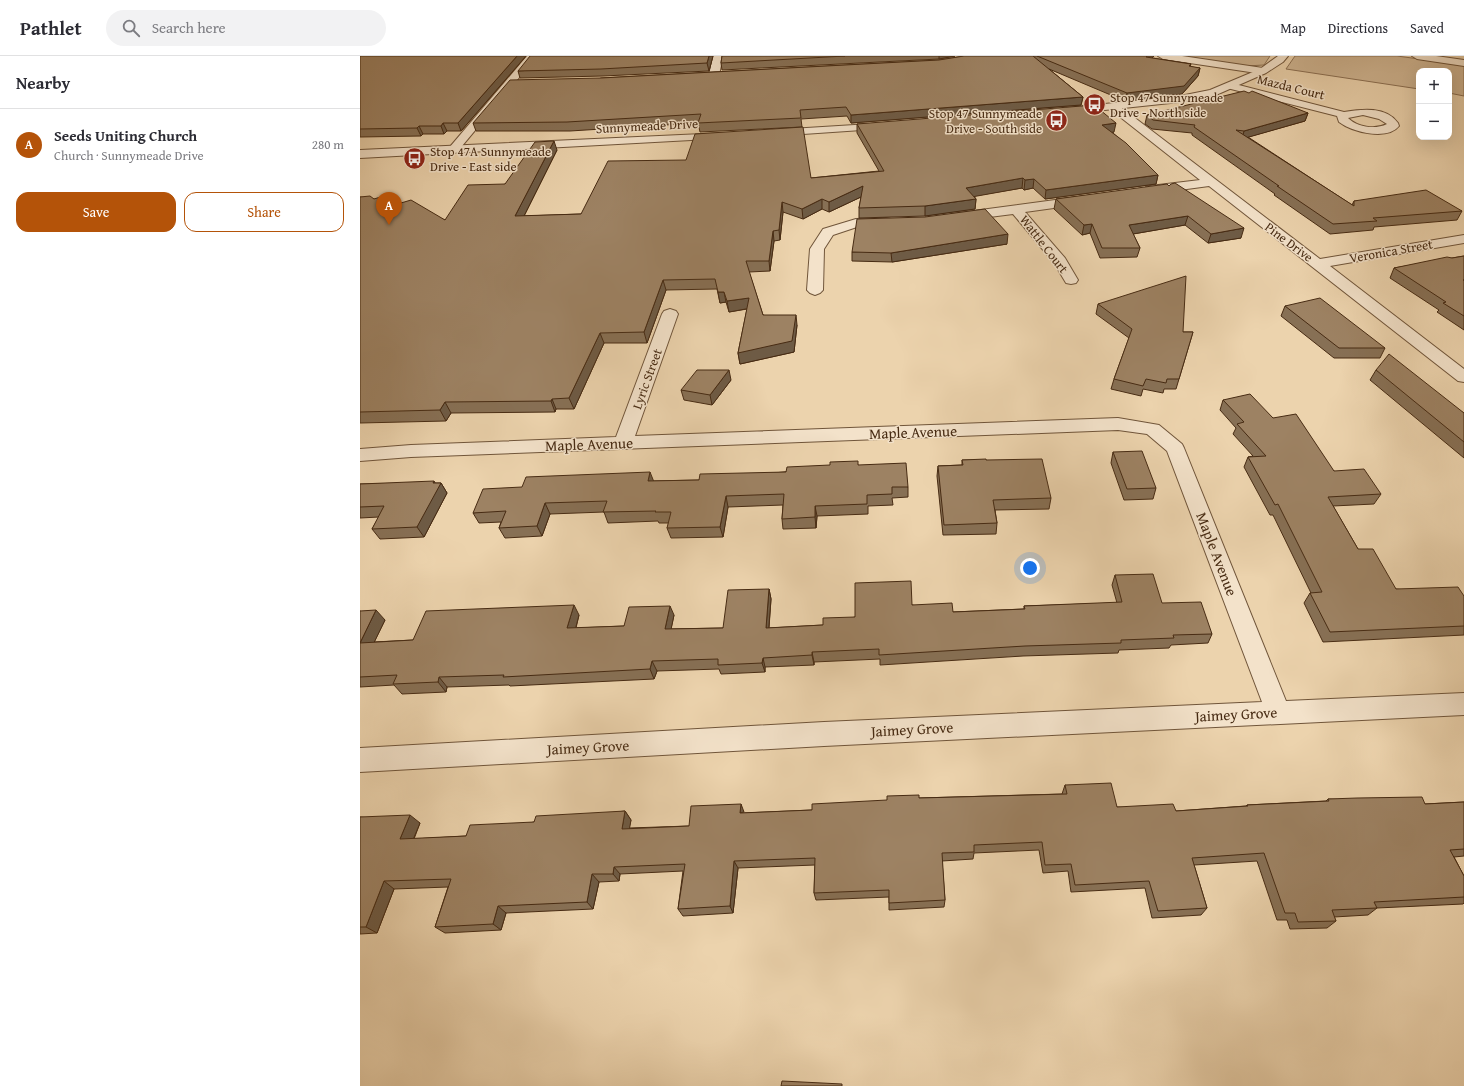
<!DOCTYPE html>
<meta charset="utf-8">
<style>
:root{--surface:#fff;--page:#f2f2f3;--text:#2b2b33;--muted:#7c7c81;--line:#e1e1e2;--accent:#b45309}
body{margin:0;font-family:"Gentium Book Plus",serif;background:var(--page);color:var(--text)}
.controls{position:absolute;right:12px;top:12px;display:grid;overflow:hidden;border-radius:8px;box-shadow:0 4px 16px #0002}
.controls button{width:36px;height:36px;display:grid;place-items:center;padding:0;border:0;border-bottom:1px solid var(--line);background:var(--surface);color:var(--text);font:20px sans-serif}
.you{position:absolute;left:670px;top:512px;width:14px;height:14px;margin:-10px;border:3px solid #fff;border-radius:50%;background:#1a73e8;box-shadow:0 0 0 6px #1a73e833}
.badge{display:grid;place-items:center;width:26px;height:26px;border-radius:50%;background:var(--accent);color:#fff;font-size:13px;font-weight:700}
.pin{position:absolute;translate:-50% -33px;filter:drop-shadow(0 1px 2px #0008)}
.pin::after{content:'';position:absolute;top:21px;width:14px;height:12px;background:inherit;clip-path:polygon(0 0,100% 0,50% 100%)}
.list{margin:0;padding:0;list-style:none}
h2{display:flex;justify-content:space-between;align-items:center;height:52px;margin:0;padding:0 16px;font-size:17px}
h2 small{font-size:13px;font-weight:400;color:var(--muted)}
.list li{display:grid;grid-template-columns:26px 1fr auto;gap:12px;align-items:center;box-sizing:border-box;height:72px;padding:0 16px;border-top:1px solid var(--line)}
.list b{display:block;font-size:15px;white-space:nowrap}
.list p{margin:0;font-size:13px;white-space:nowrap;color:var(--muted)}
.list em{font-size:13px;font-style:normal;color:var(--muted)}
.actions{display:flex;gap:8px;padding:12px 16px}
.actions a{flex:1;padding:9px 0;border:1px solid var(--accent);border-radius:12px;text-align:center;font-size:14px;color:var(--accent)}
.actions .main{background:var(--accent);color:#fff}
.icon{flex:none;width:22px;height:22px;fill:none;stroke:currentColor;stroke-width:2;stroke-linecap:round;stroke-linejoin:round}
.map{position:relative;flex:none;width:1104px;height:1030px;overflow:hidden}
header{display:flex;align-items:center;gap:24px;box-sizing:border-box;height:56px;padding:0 20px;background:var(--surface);border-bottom:1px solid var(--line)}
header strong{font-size:19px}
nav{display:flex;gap:22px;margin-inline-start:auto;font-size:14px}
.search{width:280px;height:36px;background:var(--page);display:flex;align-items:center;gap:10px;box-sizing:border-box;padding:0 14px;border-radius:22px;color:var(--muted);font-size:15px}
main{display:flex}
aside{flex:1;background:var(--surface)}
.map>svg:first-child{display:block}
.green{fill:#d0b693;stroke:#8c7053}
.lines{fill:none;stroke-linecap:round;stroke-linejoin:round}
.minor-casing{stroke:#70553a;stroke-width:2}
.tertiary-casing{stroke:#70553a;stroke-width:2}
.minor{fill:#f3e2ca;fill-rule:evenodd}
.tertiary{fill:#f3e2ca;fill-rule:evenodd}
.wall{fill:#877055;stroke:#472b13}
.shaded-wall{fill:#6e5b45;stroke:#472b13}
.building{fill:#9d8263;stroke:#472b13}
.labels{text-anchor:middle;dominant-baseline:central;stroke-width:3;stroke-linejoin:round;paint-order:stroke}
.far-street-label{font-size:13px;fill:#472b13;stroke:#f3e2ca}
.far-poi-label{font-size:13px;fill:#472b13;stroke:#f3e2ca;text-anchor:start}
.street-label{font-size:15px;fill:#472b13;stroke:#f3e2ca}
</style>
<header>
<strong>Pathlet</strong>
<div class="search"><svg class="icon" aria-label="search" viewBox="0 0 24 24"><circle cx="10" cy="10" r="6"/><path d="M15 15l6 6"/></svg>Search here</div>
<nav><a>Map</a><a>Directions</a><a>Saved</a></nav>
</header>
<main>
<aside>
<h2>Nearby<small></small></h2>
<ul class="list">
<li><span class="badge">A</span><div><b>Seeds Uniting Church</b><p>Church · Sunnymeade Drive</p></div><em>280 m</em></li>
</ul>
<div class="actions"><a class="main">Save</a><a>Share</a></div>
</aside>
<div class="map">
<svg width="1104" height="1030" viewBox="0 0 1104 1030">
<rect width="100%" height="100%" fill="#ecd3ad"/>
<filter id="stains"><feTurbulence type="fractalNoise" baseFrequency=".005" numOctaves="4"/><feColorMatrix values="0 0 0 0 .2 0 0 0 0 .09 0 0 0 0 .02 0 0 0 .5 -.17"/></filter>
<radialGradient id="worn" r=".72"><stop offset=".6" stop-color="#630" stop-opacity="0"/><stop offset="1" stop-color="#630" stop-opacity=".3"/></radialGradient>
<g class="green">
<polygon points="822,0 910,0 904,9 886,10"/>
<polygon points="935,0 1037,0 1104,9 1104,40 1089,37 1089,15 1059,15 1059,33 926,13"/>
</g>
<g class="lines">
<defs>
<g id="minor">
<polygon points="167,0 177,0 97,96 89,96 87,94 89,92"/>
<polygon points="353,0 363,0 359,19 354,22 349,19"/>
<polygon points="798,0 822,0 903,12 908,15 903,18 803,3"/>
<polygon points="1052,0 1076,0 1104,4 1104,10 1057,3"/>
<path d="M871,27L984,56C1002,53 1026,50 1038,67L1039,70C1027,85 992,76 979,66L977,60L867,32L866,30ZM1003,59L1019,63L1027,68C1015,74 997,71 988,62Z"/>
<polygon points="754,48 758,49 960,203 1104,179 1104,187 970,210 1104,313 1104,326 1098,325 849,130 790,138 786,137 784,134 786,131 790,130 840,124 750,53 749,51 750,49"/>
<polygon points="725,140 730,141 731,144 730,147 665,156 705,202 718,224 716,227 711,228 706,227 694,207 653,158 598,165 593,164 591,161 593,158 598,157"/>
<polygon points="526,162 531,163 533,166 531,169 497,171 473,179 464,193 463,234 460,237 455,239 450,237 447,234 450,193 463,173 496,163"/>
<polygon points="310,253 316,255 318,258 275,380 758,362 799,369 822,388 824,392 926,645 1104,637 1104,659 464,690 0,716 0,692 464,666 902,646 807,395 787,378 758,374 51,401 0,405 0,393 51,389 256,381 302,258 304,255"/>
</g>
<g id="tertiary">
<polygon points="918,0 928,0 923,6 906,17 856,39 820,46 707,58 702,55 707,52 820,40 850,34 900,13"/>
<polygon points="527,67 531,68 533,70 531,72 414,80 408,77 414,74"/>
<polygon points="364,77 368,78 370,80 368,82 0,102 0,94"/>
</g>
</defs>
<use href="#minor" class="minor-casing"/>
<use href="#tertiary" class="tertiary-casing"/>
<use href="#minor" class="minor"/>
<use href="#tertiary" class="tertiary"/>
</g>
<g class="wall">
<polygon points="0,0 166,0 101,75 87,75 84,78 63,78 61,80 0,81"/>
<polygon points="353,0 349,15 243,20 160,22 158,15"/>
<polygon points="362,0 595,0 579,3 362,14 361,7"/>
<polygon points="604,0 794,0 792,2 831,8 830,11 840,12 838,20 822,38 765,45 689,13 723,41 721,49 491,67 487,60 441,63 442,71 340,76 338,67 210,75 116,75 113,67 241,22 579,4"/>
<polygon points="948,57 945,65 888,81 992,149 994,145 1102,155 1097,164 1014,171 1013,174 970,178 914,139 915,138 832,79 832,77 792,73 785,68 787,59"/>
<polygon points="497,68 754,76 752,76 798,119 796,128 685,143 673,132 664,134 662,132 614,140 616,143 615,153 565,160 499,162 499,152 501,141 469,156 462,153 443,163 423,156 420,184 414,185 410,215 389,216 403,259 437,269 434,296 380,308 378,297 387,253 369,256 366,246 360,247 357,233 306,234 287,287 244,287 214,353 196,353 195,356 91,357 86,365 0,367 0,141 41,147 85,164 145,128 197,94 164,160 221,158 451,122 519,115 497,77"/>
<polygon points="809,130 881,182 848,187 825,169 773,178 780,192 777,201 740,202 730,177 722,179 694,153 696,143"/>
<polygon points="647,188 532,206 492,205 492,196"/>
<polygon points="1104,200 1104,274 1077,256 1079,254 1030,222 1034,212"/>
<polygon points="738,248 823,276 833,276 816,333 804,333 803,337 783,333 781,340 751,333 754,323 769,282 736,258"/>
<polygon points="925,250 1025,292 1020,302 974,302 921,260"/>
<polygon points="1016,314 1104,357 1104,402 1010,324"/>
<polygon points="371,324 352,349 324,344 321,334"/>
<polygon points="863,344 913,362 974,415 1021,438 1014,448 973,450 998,493 1036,533 1104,540 1104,579 963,586 944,547 950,537 951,537 913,459 910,459 884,411 888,401 893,400 873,378 876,372 860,354"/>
<polygon points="753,396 796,432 793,443 764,444 751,407"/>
<polygon points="602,404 626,404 691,442 689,453 635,454 637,467 636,478 583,479 577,420 578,410 602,409"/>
<polygon points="498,409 548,431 548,441 532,442 533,449 508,450 508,458 457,460 456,472 423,473 422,463 423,449 368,451 363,481 311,482 307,472 309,467 299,467 298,465 248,467 244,456 190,458 182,480 145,482 139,472 141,466 119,467 113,457 293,425 339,424"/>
<polygon points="81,427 87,437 64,481 20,483 12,473 19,461 0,462 0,428"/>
<polygon points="755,519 852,578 848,587 811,589 809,592 759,594 758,597 663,600 520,609 520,603 454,606 454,609 405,611 405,616 361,618 359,613 297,615 294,623 150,630 149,629 87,631 86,636 42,638 34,629 0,631 0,555 25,564 14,586 53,584 219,559 216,572 264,570 314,559 311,573 363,572 409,533 411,543 409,572 463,569 495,561 552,549 593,556 664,553 664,550 757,547 752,529"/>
<polygon points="705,729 757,751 816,755 886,750 887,749 966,745 968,743 1065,748 1104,746 1104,800 1094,801 1104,820 1104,847 1103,848 1017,852 1008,859 974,861 976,865 967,872 930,873 927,864 917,864 897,805 834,809 847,852 841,859 792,862 785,832 711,836 708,815 683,817 679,794 614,797 613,803 582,805 585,844 584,851 529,854 529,841 456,844 454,837 455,809 378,812 373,857 323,860 318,853 323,815 260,818 259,825 239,826 233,853 146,857 141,874 85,877 75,871 88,831 34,833 17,877 0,878 0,761 60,767 54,783 106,780 174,766 265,755 271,764 269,772 329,770 384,757 452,754 559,742 702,738"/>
</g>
<g class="shaded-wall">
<polygon points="157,0 166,0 101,75 98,67"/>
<polygon points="349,0 353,0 349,15 347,7"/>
<polygon points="579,0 595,0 579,3"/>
<polygon points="787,0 794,0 785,9 786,1"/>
<polygon points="840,12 838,20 822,38 765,45 767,37"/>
<polygon points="723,41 721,49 491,67 491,59"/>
<polygon points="948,57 945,65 882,83 884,75"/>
<polygon points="83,67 87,75 84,78 81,70"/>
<polygon points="756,67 754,76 741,78 742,69"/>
<polygon points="59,70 63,78 61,80 57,72"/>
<polygon points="194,85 197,94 159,170 155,160"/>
<polygon points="798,119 796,128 685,143 686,134"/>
<polygon points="663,122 662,132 606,142 606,132"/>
<polygon points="674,123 673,132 664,134 665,124"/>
<polygon points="503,130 503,140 469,156 469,146"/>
<polygon points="462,143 462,153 443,163 442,153"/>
<polygon points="616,143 615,153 565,160 565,150"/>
<polygon points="422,146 423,156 420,184 419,174"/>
<polygon points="828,160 825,169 767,179 769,169"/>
<polygon points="732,168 730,177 722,179 724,169"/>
<polygon points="884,172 881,182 848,187 851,178"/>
<polygon points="413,175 414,185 410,215 409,205"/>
<polygon points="648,178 647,188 532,206 531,197"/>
<polygon points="303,224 306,234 287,287 284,276"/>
<polygon points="358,236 364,236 366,246 360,247"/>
<polygon points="389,242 391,252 369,256 367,245"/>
<polygon points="436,259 437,269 434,296 380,308 378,297"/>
<polygon points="240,277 244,287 214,353 209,342"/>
<polygon points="369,314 371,324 352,349 350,339"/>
<polygon points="192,343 196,353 195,356 191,345"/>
<polygon points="85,346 91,357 86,365 80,354"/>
<polygon points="290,416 294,426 288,425"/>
<polygon points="74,425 78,432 81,427 87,437 64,481 57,471"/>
<polygon points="366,440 368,451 363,481 360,471"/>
<polygon points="185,447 190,458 182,480 177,470"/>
<polygon points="455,450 457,460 456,472 455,461"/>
<polygon points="409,533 411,543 408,582 406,572"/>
<polygon points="214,549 219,559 213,582 207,572"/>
<polygon points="310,550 314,559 309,583 305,573"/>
<polygon points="16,554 25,564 9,597 0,587"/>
<polygon points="452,596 454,606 454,609 452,599"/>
<polygon points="403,602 405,611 405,616 402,607"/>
<polygon points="292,605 297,615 294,623 290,613"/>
<polygon points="79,621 87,631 86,636 78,626"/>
<polygon points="381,748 384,756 380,757"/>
<polygon points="265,755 271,764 268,781 262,773"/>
<polygon points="50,759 60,767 50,791 40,783"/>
<polygon points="374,805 378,812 373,857 370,850"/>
<polygon points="254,811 260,818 259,825 253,818"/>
<polygon points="232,818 239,826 233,853 227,846"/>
<polygon points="24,825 34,833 17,877 6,871"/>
<polygon points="138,850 146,857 141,874 133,868"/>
</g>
<g class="building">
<polygon points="0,0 157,0 98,67 83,67 81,70 59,70 57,72 0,73"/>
<polygon points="170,0 349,0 347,7 241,13 158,15"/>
<polygon points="362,0 485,0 361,7"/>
<polygon points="604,0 673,0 723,41 491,59 486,51 440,54 441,62 338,67 341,58 207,66 113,67 150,24 241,22 579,4"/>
<polygon points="677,0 787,0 786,1 831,8 829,10 840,12 824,30 767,37"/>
<polygon points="884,35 889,37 892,35 948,57 884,75 876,74 994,150 994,145 1066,134 1102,155 1013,162 1017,165 973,168 917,130 919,130 834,71 835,69 793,64 787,59"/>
<polygon points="734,49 756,67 742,69 766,87 798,119 686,134 674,123 665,124 663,122 606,132 616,143 565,150 499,152 503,130 469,146 462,143 442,153 422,146 419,174 413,175 409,205 386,205 403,259 436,259 432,285 378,297 389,242 367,245 364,236 358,236 355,223 303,224 284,276 240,277 209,342 192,343 191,345 85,346 80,354 0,356 0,141 10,140 14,143 27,139 41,147 51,144 85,164 108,129 145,128 175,86 194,85 155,160 221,158 248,105 326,104 335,78 443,71 451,122 524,115 497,68"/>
<polygon points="815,127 884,172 851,178 828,160 769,169 780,192 742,192 732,168 724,169 696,143 807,128 809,130 811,128"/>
<polygon points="625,153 648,178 531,197 492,196 497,163 565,161"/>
<polygon points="1104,200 1104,224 1103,224 1104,224 1104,260 1083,247 1086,246 1034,212 1087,201 1092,202"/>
<polygon points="826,220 823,276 833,276 819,323 807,323 806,327 786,323 783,330 754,323 772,273 738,248"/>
<polygon points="960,242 1025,292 979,292 925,250"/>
<polygon points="1029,298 1104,357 1104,386 1016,314"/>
<polygon points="337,314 369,314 350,339 321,334"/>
<polygon points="890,338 913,362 936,358 974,415 1004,413 1021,438 968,441 998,493 1013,493 1036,533 1098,531 1104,540 1104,570 970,576 950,537 962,536 918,448 915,449 888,401 906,400 877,368 884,366 863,344"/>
<polygon points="782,395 796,432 767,433 753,396"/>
<polygon points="626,403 626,404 682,403 691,442 633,444 637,467 584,469 578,410 603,409 602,404"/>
<polygon points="498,405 498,409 546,407 548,431 532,431 532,438 507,439 507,448 455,450 455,461 422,463 424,438 366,440 360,471 307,472 311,456 295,456 296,455 243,456 247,445 185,447 177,470 139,472 146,455 113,457 123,433 162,431 166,421 290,416 288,425 339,424 340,418 426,416 427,411 470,409 470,406"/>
<polygon points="74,425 73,427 81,427 57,471 12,473 24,450 0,451 0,428"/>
<polygon points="793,518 802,547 841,546 852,578 813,579 814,582 761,584 761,587 665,590 519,599 519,593 452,596 452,599 403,602 402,607 358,609 358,603 292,605 290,613 143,621 144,619 79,621 78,626 33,628 37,619 0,621 0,587 53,584 66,555 214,549 207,572 264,570 269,551 310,550 305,573 363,572 368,534 409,533 406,572 463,569 463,562 495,561 495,527 551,525 552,549 592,547 593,556 665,553 664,550 762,546 755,519"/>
<polygon points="16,554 0,587 0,555"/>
<polygon points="751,727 757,751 813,748 816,755 888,750 887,749 969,745 968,743 997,742 1062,741 1065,748 1104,746 1104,793 1090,794 1104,820 1104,841 1014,846 1017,852 972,854 976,865 938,866 935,857 925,857 904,797 832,802 847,852 798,855 789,825 715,829 711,808 685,809 682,786 614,789 614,796 582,797 585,844 529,847 529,834 454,837 455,802 374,805 370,850 318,853 325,808 254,811 253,818 232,818 227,846 138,850 133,868 75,871 91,823 24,825 6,871 0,871 0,761 50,759 40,783 106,780 110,769 174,766 176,760 265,755 262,773 329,770 331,750 381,748 380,757 452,754 452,748 527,744 527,740 559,739 559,742 707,738 705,729"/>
<polygon points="422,1025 482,1028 482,1030 421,1030"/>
</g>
<defs>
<symbol id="bus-disc" viewBox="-11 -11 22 22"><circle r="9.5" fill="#8f2418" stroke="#f3e2ca"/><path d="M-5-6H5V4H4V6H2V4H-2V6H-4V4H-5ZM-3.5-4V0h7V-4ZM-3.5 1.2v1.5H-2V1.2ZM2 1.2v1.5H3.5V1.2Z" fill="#fff"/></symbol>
</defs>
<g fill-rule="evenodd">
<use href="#bus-disc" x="722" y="36" width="25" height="25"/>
<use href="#bus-disc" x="684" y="52" width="25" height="25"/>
<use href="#bus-disc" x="42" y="90" width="25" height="25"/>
</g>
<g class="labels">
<g class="far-street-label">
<text transform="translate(931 31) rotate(14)">Mazda Court</text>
<text transform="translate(287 70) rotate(-3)">Sunnymeade Drive</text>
<text transform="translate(929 186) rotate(37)">Pine Drive</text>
<text transform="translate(684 188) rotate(52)">Wattle Court</text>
<text transform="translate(1031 195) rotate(-10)">Veronica Street</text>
<text transform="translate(287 323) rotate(-70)">Lyric Street</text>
</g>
<g class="far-poi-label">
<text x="750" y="41">Stop 47 Sunnymeade<tspan x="750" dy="15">Drive - North side</tspan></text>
<text x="682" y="57" text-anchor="end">Stop 47 Sunnymeade<tspan x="682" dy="15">Drive - South side</tspan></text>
<text x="70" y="95">Stop 47A Sunnymeade<tspan x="70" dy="15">Drive - East side</tspan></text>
</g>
<g class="street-label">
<text transform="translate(553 376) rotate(-2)">Maple Avenue</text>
<text transform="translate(229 388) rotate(-2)">Maple Avenue</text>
<text transform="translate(857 498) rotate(69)">Maple Avenue</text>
<text transform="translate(876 658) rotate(-3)">Jaimey Grove</text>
<text transform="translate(552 673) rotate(-3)">Jaimey Grove</text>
<text transform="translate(228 691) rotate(-3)">Jaimey Grove</text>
</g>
</g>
<rect width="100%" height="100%" filter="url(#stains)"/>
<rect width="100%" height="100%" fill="url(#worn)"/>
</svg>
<div class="controls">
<button>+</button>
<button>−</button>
</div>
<div class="you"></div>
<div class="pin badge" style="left:29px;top:169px">A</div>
</div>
</main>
